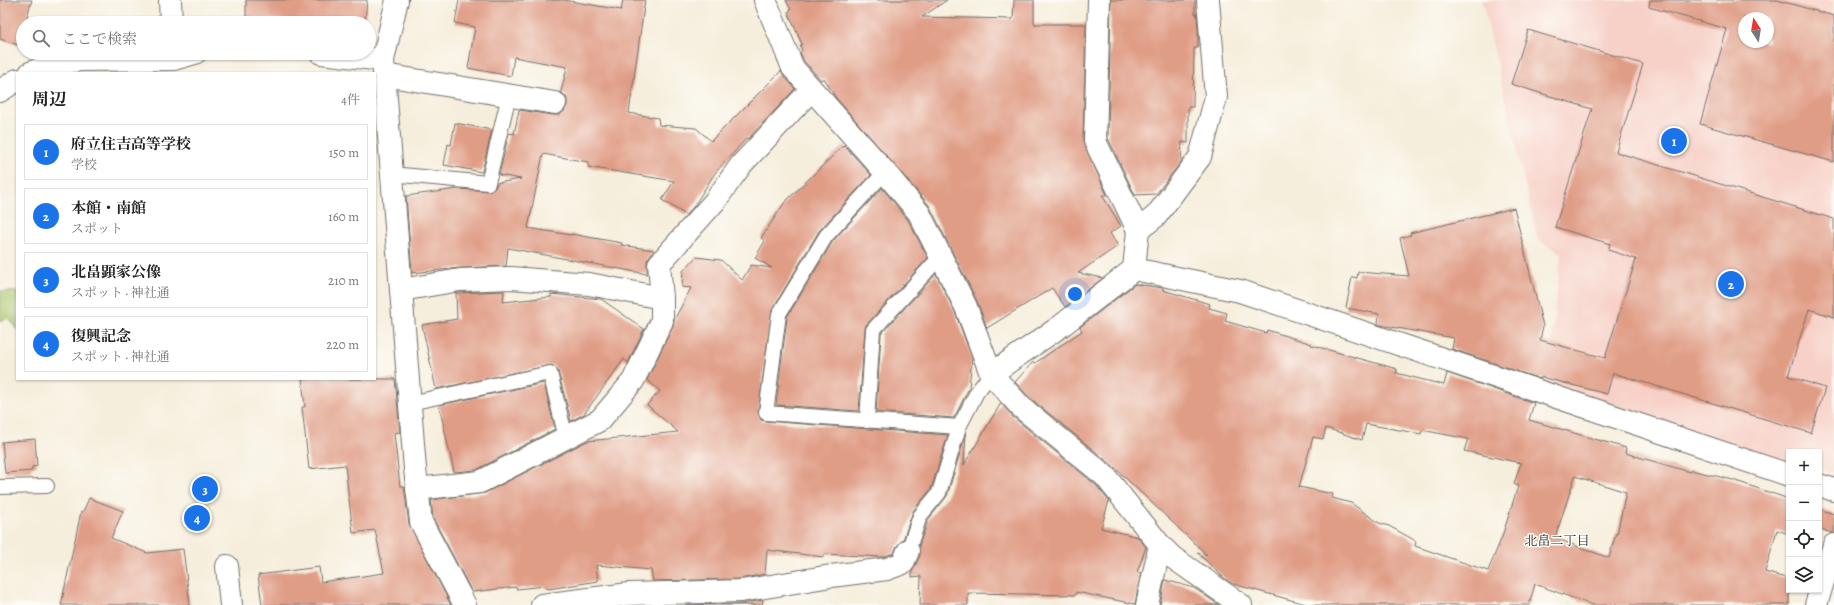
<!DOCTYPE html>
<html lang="ja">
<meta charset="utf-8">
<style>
:root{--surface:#fff;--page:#f6f6f6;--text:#222;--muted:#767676;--line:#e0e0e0;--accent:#1a73e8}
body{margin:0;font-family:Alegreya,"Noto Serif JP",serif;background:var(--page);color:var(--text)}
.controls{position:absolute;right:12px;bottom:12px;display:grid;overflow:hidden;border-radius:0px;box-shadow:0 1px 3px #0004}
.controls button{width:36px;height:36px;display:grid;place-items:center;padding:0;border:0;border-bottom:1px solid var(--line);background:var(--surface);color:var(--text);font:20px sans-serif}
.compass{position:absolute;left:1738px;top:12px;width:36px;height:36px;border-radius:50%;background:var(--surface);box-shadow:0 1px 3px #0004;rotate:348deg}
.you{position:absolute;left:1075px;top:294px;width:14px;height:14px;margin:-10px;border:3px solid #fff;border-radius:50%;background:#1a73e8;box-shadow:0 0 0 6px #1a73e833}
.badge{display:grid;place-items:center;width:26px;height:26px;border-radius:50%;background:var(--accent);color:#fff;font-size:13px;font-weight:700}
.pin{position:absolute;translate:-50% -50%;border:2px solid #fff;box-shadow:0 1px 4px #0006}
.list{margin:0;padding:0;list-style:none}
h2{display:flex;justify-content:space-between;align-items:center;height:52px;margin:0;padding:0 16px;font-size:17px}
h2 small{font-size:13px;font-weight:400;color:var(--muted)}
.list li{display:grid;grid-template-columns:26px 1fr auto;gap:12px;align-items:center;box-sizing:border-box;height:56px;margin:0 8px 8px;padding:0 8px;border:1px solid var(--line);border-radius:0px}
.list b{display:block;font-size:15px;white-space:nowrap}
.list p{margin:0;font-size:13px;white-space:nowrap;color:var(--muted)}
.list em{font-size:13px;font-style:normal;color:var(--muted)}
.icon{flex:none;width:22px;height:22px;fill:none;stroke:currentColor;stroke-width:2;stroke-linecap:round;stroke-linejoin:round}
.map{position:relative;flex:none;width:1834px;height:605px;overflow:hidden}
.search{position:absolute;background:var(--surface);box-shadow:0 1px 3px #0004;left:16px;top:16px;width:360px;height:44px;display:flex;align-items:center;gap:10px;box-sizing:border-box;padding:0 14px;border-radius:22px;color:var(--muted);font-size:15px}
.panel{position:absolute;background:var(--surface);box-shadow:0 1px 3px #0004;left:16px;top:72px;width:360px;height:308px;border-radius:0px}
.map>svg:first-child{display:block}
.built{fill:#f7d1c8;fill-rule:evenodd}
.green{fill:#aac66d;stroke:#6a784c}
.building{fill:#e09d86;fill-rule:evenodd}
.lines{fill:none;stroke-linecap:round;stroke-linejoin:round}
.service-casing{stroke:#726f69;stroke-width:16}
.minor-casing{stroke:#726f69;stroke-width:24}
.service{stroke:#fff;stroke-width:14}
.minor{stroke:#fff;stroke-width:22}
.labels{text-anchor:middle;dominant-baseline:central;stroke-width:3;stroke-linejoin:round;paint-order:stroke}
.neighbourhood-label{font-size:13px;fill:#2b2b2b;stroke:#fdfcf7}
</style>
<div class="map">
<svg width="1834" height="605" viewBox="0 0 1834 605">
<rect width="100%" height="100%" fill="#fdfcf7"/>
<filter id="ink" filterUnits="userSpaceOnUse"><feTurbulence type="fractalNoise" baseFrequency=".025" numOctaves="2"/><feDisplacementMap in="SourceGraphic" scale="8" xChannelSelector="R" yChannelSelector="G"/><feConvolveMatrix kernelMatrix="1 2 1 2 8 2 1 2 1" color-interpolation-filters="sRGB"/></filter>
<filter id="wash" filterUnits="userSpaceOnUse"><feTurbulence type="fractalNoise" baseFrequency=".012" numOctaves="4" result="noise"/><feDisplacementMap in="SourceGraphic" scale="16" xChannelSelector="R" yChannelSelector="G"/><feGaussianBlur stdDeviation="0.9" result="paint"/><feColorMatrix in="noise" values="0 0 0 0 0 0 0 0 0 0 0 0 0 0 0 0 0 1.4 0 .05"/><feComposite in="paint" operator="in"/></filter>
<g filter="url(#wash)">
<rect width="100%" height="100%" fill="#f6eedc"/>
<path class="built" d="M1482,0H1834V474L1819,469V452H1789V461L1546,389L1561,253L1538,240ZM1744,18H1768V42H1744Z"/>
<polygon class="green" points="0,291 17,292 17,330 8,317 0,321"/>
<g id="blocks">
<g class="building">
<polygon points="0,0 32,0 25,23 23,23 23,29 18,45 0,39"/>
<polygon points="246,0 367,0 365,23 324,23 246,17"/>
<polygon points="459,0 564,0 621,10 623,0 645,0 629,113 658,118 659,125 696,128 711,141 781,71 795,89 748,139 747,138 715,173 694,206 686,215 662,200 674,181 588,167 588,162 543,154 528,228 571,235 571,234 622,243 621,245 654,250 647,260 647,274 508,248 506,266 460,268 412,273 406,196 457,189 491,191 495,188 497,183 521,179 499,175 509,133 514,134 519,110 553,115 559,115 564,111 567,105 567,98 561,92 567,67 514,57 511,76 468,68 475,27 455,23"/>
<polygon points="786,0 947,0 922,17 1013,19 1014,0 1034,0 1034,24 1086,24 1083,141 1107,195 1102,195 1121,226 1110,233 1118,246 1078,273 1103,278 1065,307 1052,288 987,328 977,301 929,205 836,98 824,78 821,80 804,61 800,52 802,50 800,46 802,44 788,12 791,10"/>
<polygon points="1111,0 1195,0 1195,14 1197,14 1198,29 1198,48 1194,48 1193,107 1188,107 1188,143 1182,142 1181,162 1156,194 1135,195 1108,138"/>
<path d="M1650,0H1777L1834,16V162L1700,124L1727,29L1649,7ZM1744,18H1768V42H1744Z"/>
<polygon points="1528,30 1643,64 1616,152 1834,219 1834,317 1809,309 1788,376 1825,388 1811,433 1613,373 1607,394 1541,377 1540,379 1452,349 1454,338 1380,325 1378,324 1379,314 1346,308 1352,277 1357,278 1358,272 1409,276 1400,238 1411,235 1410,233 1514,208 1543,326 1540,340 1605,358 1636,259 1608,250 1610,244 1555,227 1592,109 1511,84"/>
<polygon points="455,123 492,130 482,172 444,165 448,144 451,145"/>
<polygon points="844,145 871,175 819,231 772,310 758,412 761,420 765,421 948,435 931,489 913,511 903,540 897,546 894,553 882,557 825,554 824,557 767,550 765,574 740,579 653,581 651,570 596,565 598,581 548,589 545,586 516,589 516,587 472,592 433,518 431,500 485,493 587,441 678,432 647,405 660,391 647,380 673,326 674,320 691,288 682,287 683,271 696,257 721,260 742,280 751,265 772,268 755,258 765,241 761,238 785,202"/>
<polygon points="882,188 908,220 928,258 866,325 865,329 859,411 776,405 787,317 833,241"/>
<polygon points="936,274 955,312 972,358 969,388 954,418 876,412 881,334"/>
<path d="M1135,284L1163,288V290L1210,304L1209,308L1227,313L1225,321L1266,333L1267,330L1312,344L1311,345L1397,369L1396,373L1444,385L1447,373L1534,403L1529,420L1626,448L1625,453L1690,472L1691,470L1733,480L1789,499V534L1777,530L1765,572L1789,579V605H1592L1535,584L1529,605H1309L1233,584L1224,578L1197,552L1207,555L1113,466L1030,398L1015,382L1033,362L1035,363L1082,331L1080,327ZM1366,424L1421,434L1422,430L1468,439L1464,451L1521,463L1514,484L1518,486L1502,537L1488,571L1415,546L1416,541L1389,526L1379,523L1351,503L1332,498L1333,494L1299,487L1313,437L1323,439L1326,428L1362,440ZM1575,476L1626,492L1617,534L1616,533L1609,558L1555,538Z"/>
<polygon points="504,291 503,302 551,297 551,294 601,299 644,329 628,363 624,359 584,414 571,421 558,371 552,365 436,389 422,325 457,319 456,293"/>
<polygon points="302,379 395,379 400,432 394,433 400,486 404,486 409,524 451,605 262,605 258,575 319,567 321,582 384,573 375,530 353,533 345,465 309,469 302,407 305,407"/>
<polygon points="544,383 555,429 476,470 454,472 439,405"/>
<polygon points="1001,403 1013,417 1096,485 1109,501 1101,528 1138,537 1146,547 1137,572 1141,573 1135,604 1076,592 1076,595 968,593 968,605 920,605 921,576 912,577 912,572 920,556 919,546 928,520 947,496 966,433 964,465"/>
<polygon points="35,439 37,466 32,467 32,471 5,473 2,442"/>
<polygon points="89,498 123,511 111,538 147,553 183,549 190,605 61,605 81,512 83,512"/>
<polygon points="1819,509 1834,514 1834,533 1819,530"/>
<polygon points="1165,580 1194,588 1219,605 1160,605"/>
<polygon points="763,600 762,605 685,605 741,604"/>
</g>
</g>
</g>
<g filter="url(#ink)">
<use href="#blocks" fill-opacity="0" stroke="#726f69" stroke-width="1"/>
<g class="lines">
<defs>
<g id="service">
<polyline points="885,172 826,236 779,314 766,413 959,427"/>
<polyline points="391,174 488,183 509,95"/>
<polyline points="410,403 550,373 566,438"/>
<polyline points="867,421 873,330 940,257"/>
<polyline points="0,487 47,486"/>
<polyline points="908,551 920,516 939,493 959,427 977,392 991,374"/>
</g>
<g id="minor">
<polyline points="170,0 171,23"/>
<polyline points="397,0 383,60 415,469 421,522 465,605"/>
<polyline points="765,0 793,68 885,172 919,213 966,307 991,374 1021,407 1105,476 1160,545 1172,557 1241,605"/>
<polyline points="1099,0 1095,141 1138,230"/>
<polyline points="321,53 383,60"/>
<polyline points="30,73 48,66 80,60 174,59 195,53"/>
<polyline points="384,75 555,103"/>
<polyline points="0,91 17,80"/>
<polyline points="1134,269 1240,291 1789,475"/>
<polyline points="401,290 460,280 511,278 589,284 662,298"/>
<polyline points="991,374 1061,326 1134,269 1138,230 1156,216 1200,157 1216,97 1208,0"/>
<polyline points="1819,485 1834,490"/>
<polyline points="417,489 480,482 600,420 633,381 662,321 662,298 659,264 715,201 741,165 811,90"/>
<polyline points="227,566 231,605"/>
<polyline points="542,605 629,594 741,591 831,576 887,569 903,563 908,551"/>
<polyline points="1147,605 1160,545"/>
<polyline points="1816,605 1834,545"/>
</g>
</defs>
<use href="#service" class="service-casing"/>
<use href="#minor" class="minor-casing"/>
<use href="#service" class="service"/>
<use href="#minor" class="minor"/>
</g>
</g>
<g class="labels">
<g class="neighbourhood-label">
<text x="1557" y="540">北畠二丁目</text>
</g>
</g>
</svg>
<div class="controls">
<button>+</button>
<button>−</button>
<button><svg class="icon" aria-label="locate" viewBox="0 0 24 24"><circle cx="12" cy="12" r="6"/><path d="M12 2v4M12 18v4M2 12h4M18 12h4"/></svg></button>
<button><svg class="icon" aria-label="layers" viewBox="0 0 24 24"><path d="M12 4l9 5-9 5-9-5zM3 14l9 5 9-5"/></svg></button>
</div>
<svg class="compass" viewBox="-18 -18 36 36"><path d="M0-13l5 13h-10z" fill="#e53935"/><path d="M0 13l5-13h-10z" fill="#767676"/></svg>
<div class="you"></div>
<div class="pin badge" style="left:1674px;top:141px">1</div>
<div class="pin badge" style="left:1731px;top:284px">2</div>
<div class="pin badge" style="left:205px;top:489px">3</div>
<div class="pin badge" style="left:197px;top:518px">4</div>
<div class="search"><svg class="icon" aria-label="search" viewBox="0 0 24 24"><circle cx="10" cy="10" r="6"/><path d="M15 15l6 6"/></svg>ここで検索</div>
<section class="panel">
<h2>周辺<small>4件</small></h2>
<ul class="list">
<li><span class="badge">1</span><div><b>府立住吉高等学校</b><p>学校</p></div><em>150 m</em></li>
<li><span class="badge">2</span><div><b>本館・南館</b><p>スポット</p></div><em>160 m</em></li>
<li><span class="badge">3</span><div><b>北畠顕家公像</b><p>スポット · 神社通</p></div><em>210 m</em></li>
<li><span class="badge">4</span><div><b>復興記念</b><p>スポット · 神社通</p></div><em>220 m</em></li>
</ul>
</section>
</div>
